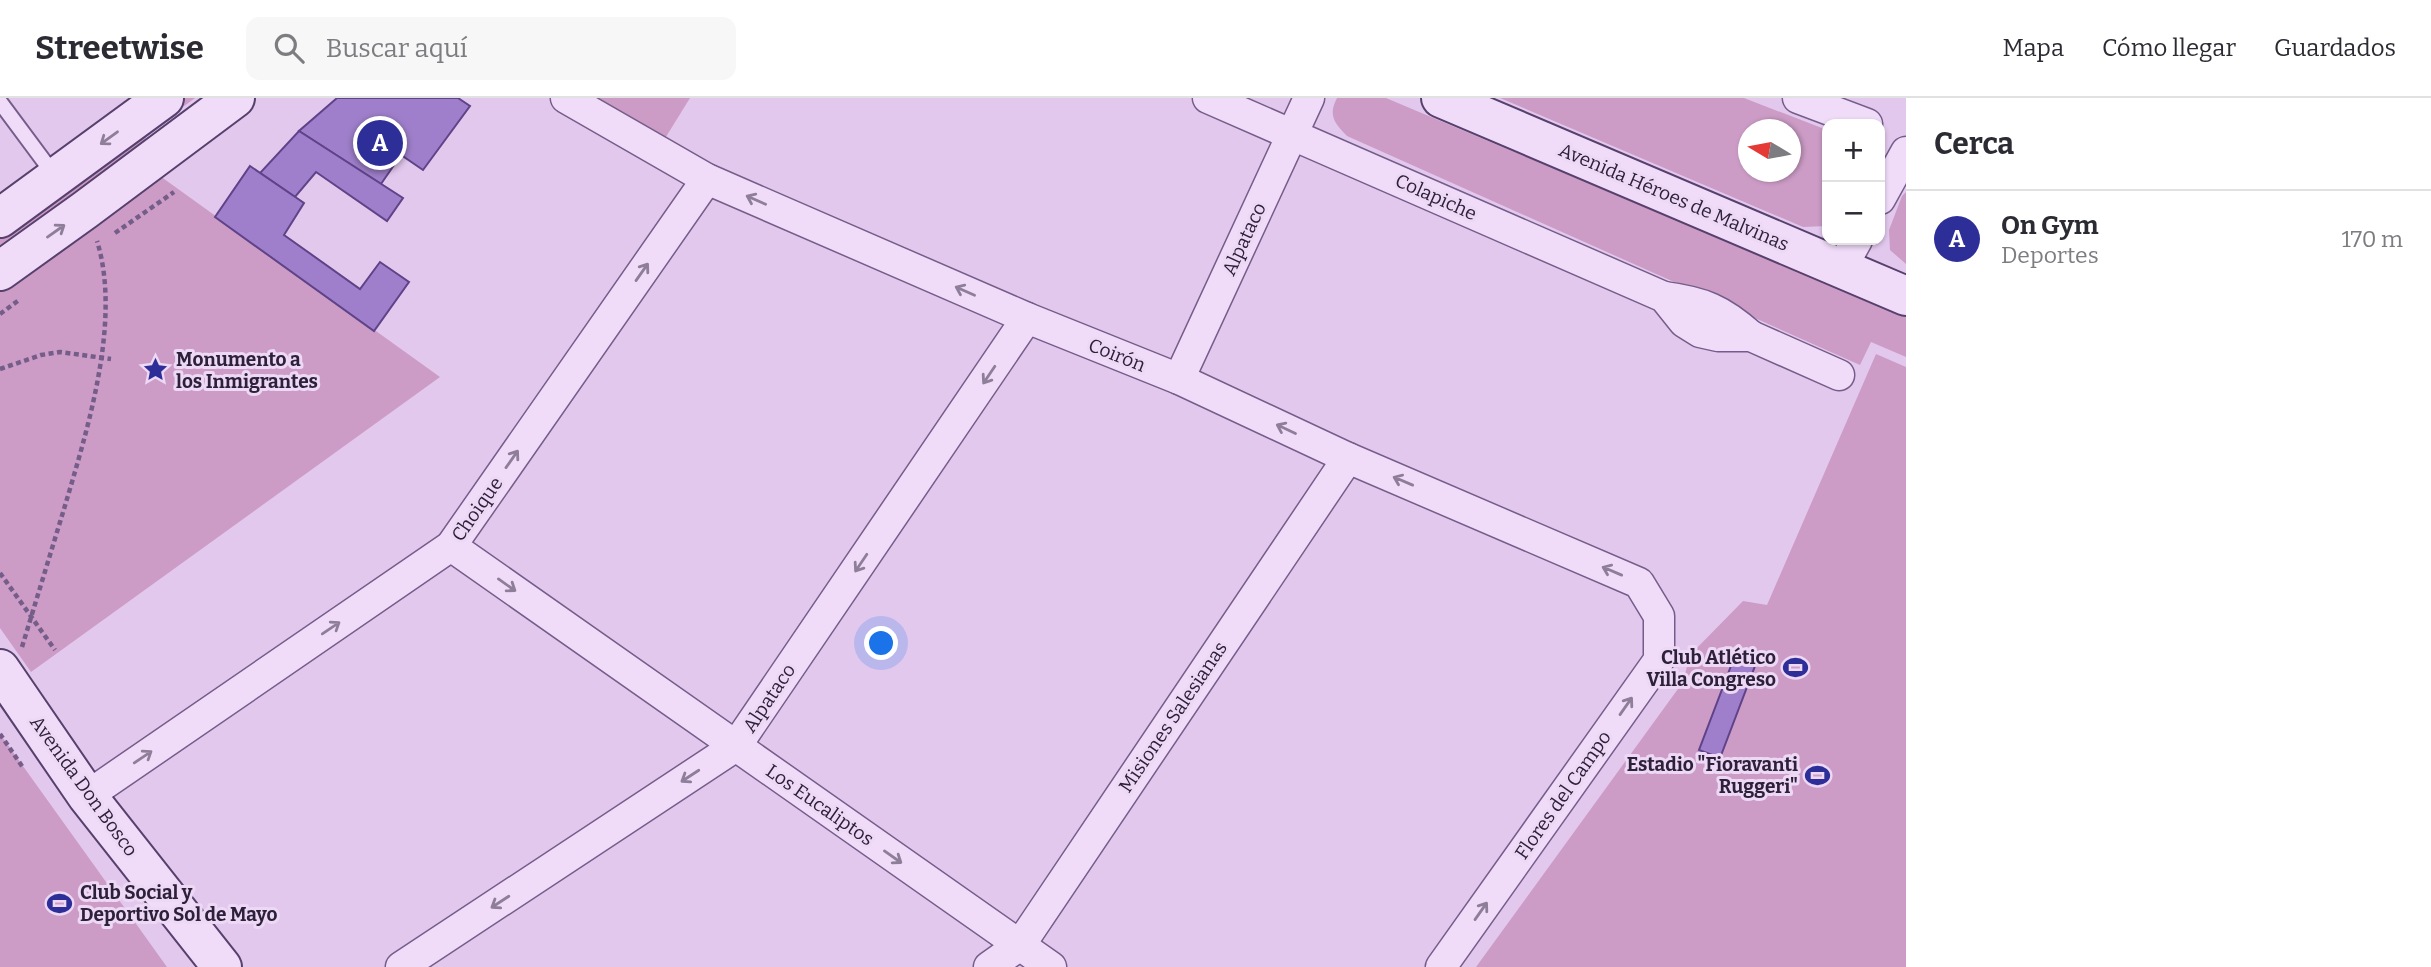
<!DOCTYPE html>
<html lang="es">
<meta charset="utf-8">
<style>
:root{--surface:#fff;--page:#f7f7f7;--text:#2b2b33;--muted:#7c7c81;--line:#e1e1e2;--accent:#2e2e98}
body{margin:0;font-family:Bitter,serif;background:var(--page);color:var(--text)}
.controls{position:absolute;right:21px;top:21px;display:grid;overflow:hidden;border-radius:14px;box-shadow:0 2px 5px #0004}
.controls button{width:63px;height:63px;display:grid;place-items:center;padding:0;border:0;border-bottom:2px solid var(--line);background:var(--surface);color:var(--text);font:35px sans-serif}
.compass{position:absolute;left:1738px;top:21px;width:63px;height:63px;border-radius:50%;background:var(--surface);box-shadow:0 2px 5px #0004;rotate:280deg}
.you{position:absolute;left:882px;top:546px;width:24px;height:24px;margin:-18px;border:5px solid #fff;border-radius:50%;background:#1a73e8;box-shadow:0 0 0 10px #1a73e833}
.badge{display:grid;place-items:center;width:46px;height:46px;border-radius:50%;background:var(--accent);color:#fff;font-size:23px;font-weight:700}
.pin{position:absolute;translate:-50% -50%;border:4px solid #fff;box-shadow:0 2px 7px #0006}
.list{margin:0;padding:0;list-style:none}
h2{display:flex;justify-content:space-between;align-items:center;height:91px;margin:0;padding:0 28px;font-size:30px}
h2 small{font-size:23px;font-weight:400;color:var(--muted)}
.list li{display:grid;grid-template-columns:46px 1fr auto;gap:21px;align-items:center;box-sizing:border-box;height:98px;padding:0 28px;border-top:2px solid var(--line)}
.list b{display:block;font-size:26px;white-space:nowrap}
.list p{margin:0;font-size:23px;white-space:nowrap;color:var(--muted)}
.list em{font-size:23px;font-style:normal;color:var(--muted)}
.icon{flex:none;width:38px;height:38px;fill:none;stroke:currentColor;stroke-width:2;stroke-linecap:round;stroke-linejoin:round}
.map{position:relative;flex:none;width:1906px;height:869px;overflow:hidden}
header{display:flex;align-items:center;gap:42px;box-sizing:border-box;height:98px;padding:0 35px;background:var(--surface);border-bottom:2px solid var(--line)}
header strong{font-size:33px}
nav{display:flex;gap:38px;margin-inline-start:auto;font-size:24px}
.search{width:490px;height:63px;background:var(--page);display:flex;align-items:center;gap:18px;box-sizing:border-box;padding:0 24px;border-radius:14px;color:var(--muted);font-size:26px}
main{display:flex}
aside{flex:1;background:var(--surface)}
.map>svg:first-child{display:block}
.green{fill:#cc9cc6;fill-rule:evenodd}
.building{fill:#9f7fcb;stroke:#5f4389;stroke-width:2}
.lines{fill:none;stroke-linecap:round;stroke-linejoin:round}
.service-casing{stroke:#755d8a;stroke-width:18}
.minor-casing{stroke:#755d8a;stroke-width:33}
.secondary-casing{stroke:#56406c;stroke-width:42}
.path{stroke:#755d8a;stroke-width:4.5;stroke-dasharray:5 3.5;stroke-linecap:butt}
.service{stroke:#f0dcf9;stroke-width:14}
.minor{stroke:#f0dcf9;stroke-width:30}
.secondary{stroke:#f0dcf9;stroke-width:38}
.oneway{stroke:#8e7e9a}
.labels{text-anchor:middle;dominant-baseline:central;stroke-width:6;stroke-linejoin:round;paint-order:stroke}
.street-label{font-size:19px;fill:#2d203b;stroke:#edd8f5}
.poi-label{font-size:19px;font-weight:bold;fill:#2d203b;stroke:#edd8f5;text-anchor:start}
</style>
<header>
<strong>Streetwise</strong>
<div class="search"><svg class="icon" aria-label="search" viewBox="0 0 24 24"><circle cx="10" cy="10" r="6"/><path d="M15 15l6 6"/></svg>Buscar aquí</div>
<nav><a>Mapa</a><a>Cómo llegar</a><a>Guardados</a></nav>
</header>
<main>
<div class="map">
<svg width="1906" height="869" viewBox="0 0 1906 869">
<rect width="100%" height="100%" fill="#e3c8ee"/>
<g class="green">
<polygon points="185,0 195,0 149,34 136,58 0,157 0,133"/>
<polygon points="593,0 690,0 664,42"/>
<path d="M1337,0H1386L1906,219V259L1871,244L1860,267L1347,38C1334,25 1328,17 1337,0Z"/>
<path d="M1500,0H1744L1827,32V128L1803,129ZM1748,32H1790V74H1748Z"/>
<polygon points="160,78 440,279 31,574 0,530 0,191"/>
<polygon points="1906,94 1906,166 1890,152 1889,132 1902,98"/>
<polygon points="1876,256 1906,269 1906,869 1476,869 1683,584 1690,557 1743,503 1767,507"/>
<polygon points="0,636 167,869 0,869"/>
</g>
<g class="building">
<polygon points="458,0 470,8 423,72 401,57 381,86 299,33 337,0"/>
<polygon points="299,33 403,100 387,123 316,74 295,99 260,75"/>
<polygon points="250,68 304,105 284,137 360,191 380,164 409,184 374,233 215,119"/>
<polygon points="1734,560 1755,568 1720,660 1699,652"/>
</g>
<g class="lines">
<defs>
<polyline id="service" points="0,4 55,78"/>
<g id="minor">
<polyline points="566,0 707,81 1027,220 1179,281 1348,360 1639,485 1659,518 1659,562 1441,869"/>
<polyline points="1208,0 1664,199 1684,224 1700,234 1718,238 1751,238 1839,277"/>
<polyline points="1798,0 1867,26"/>
<polyline points="1880,101 1906,54"/>
<polyline points="1841,171 1857,142"/>
<path d="M1664,199C1703,204 1722,212 1751,238"/>
<polyline points="1179,281 1309,0"/>
<polyline points="451,448 1051,869"/>
<polyline points="87,698 451,448 707,81"/>
<polyline points="401,869 736,648 1027,220"/>
<polyline points="989,869 1020,847 1348,360"/>
</g>
<g id="secondary">
<polyline points="1441,0 1906,198"/>
<polyline points="0,120 164,0"/>
<polyline points="0,173 85,112 235,0"/>
<polyline points="0,571 87,698 222,869"/>
</g>
</defs>
<use href="#service" class="service-casing"/>
<use href="#minor" class="minor-casing"/>
<use href="#secondary" class="secondary-casing"/>
<g class="path">
<polyline points="115,135 174,94"/>
<polyline points="0,216 19,202"/>
<polyline points="0,271 41,257 60,254 111,261"/>
<polyline points="0,475 55,552"/>
<path d="M22,549C36,503 50,457 64,411C87,333 122,223 97,143"/>
<polyline points="0,636 24,671"/>
</g>
<use href="#service" class="service"/>
<use href="#minor" class="minor"/>
<use href="#secondary" class="secondary"/>
</g>
<defs><path id="oneway-shaft" d="M-6 0H5M1.5-3L5.5 0L1.5 3" fill="none" stroke-width="1.6" stroke-linecap="round" stroke-linejoin="round" transform="scale(1.75)"/></defs>
<g class="oneway">
<use href="#oneway-shaft" transform="translate(109 40) rotate(144)"/>
<use href="#oneway-shaft" transform="translate(756 102) rotate(-156)"/>
<use href="#oneway-shaft" transform="translate(56 133) rotate(-35)"/>
<use href="#oneway-shaft" transform="translate(642 174) rotate(-55)"/>
<use href="#oneway-shaft" transform="translate(965 193) rotate(-156)"/>
<use href="#oneway-shaft" transform="translate(989 277) rotate(124)"/>
<use href="#oneway-shaft" transform="translate(1286 331) rotate(-155)"/>
<use href="#oneway-shaft" transform="translate(512 361) rotate(-55)"/>
<use href="#oneway-shaft" transform="translate(1403 383) rotate(-157)"/>
<use href="#oneway-shaft" transform="translate(861 465) rotate(124)"/>
<use href="#oneway-shaft" transform="translate(1612 473) rotate(-157)"/>
<use href="#oneway-shaft" transform="translate(507 487) rotate(35)"/>
<use href="#oneway-shaft" transform="translate(331 530) rotate(-34)"/>
<use href="#oneway-shaft" transform="translate(1626 608) rotate(-55)"/>
<use href="#oneway-shaft" transform="translate(143 659) rotate(-34)"/>
<use href="#oneway-shaft" transform="translate(690 678) rotate(147)"/>
<use href="#oneway-shaft" transform="translate(893 759) rotate(35)"/>
<use href="#oneway-shaft" transform="translate(500 804) rotate(147)"/>
<use href="#oneway-shaft" transform="translate(1481 813) rotate(-55)"/>
</g>
<defs>
<symbol id="sight-bare" viewBox="-9 -9 18 18"><path d="M0-6L1.8-2.2L6-1.7L2.9 1.2L3.7 5.4L0 3.3L-3.7 5.4L-2.9 1.2L-6-1.7L-1.8-2.2Z" fill="#2e2e98" stroke="#edd8f5" stroke-width="2.5" paint-order="stroke"/></symbol>
<symbol id="stadium-bare" viewBox="-9 -9 18 18"><path d="M0-5a6.5 5 0 1 0 0 10a6.5 5 0 1 0 0-10ZM-3.5-1.8h7v3.6h-7Z" fill="#2e2e98" stroke="#edd8f5" stroke-width="2.5" paint-order="stroke"/></symbol>
</defs>
<g fill-rule="evenodd">
<use href="#sight-bare" x="138" y="254" width="35" height="35"/>
<use href="#stadium-bare" x="1778" y="552" width="35" height="35"/>
<use href="#stadium-bare" x="1800" y="660" width="35" height="35"/>
<use href="#stadium-bare" x="42" y="788" width="35" height="35"/>
</g>
<g class="labels">
<g class="street-label">
<text transform="translate(1436 99) rotate(24)">Colapiche</text>
<text transform="translate(1674 99) rotate(23)">Avenida Héroes de Malvinas</text>
<text transform="translate(1244 141) rotate(-65)">Alpataco</text>
<text transform="translate(1117 257) rotate(22)">Coirón</text>
<text transform="translate(477 411) rotate(-55)">Choique</text>
<text transform="translate(769 600) rotate(-56)">Alpataco</text>
<text transform="translate(1173 619) rotate(-56)">Misiones Salesianas</text>
<text transform="translate(84 688) rotate(54)">Avenida Don Bosco</text>
<text transform="translate(1563 697) rotate(-55)">Flores del Campo</text>
<text transform="translate(820 707) rotate(35)">Los Eucaliptos</text>
</g>
<g class="poi-label">
<text x="176" y="261">Monumento a<tspan x="176" dy="22">los Inmigrantes</tspan></text>
<text x="1776" y="559" text-anchor="end">Club Atlético<tspan x="1776" dy="22">Villa Congreso</tspan></text>
<text x="1798" y="666" text-anchor="end">Estadio "Fioravanti<tspan x="1798" dy="22">Ruggeri"</tspan></text>
<text x="80" y="794">Club Social y<tspan x="80" dy="22">Deportivo Sol de Mayo</tspan></text>
</g>
</g>
</svg>
<div class="controls">
<button>+</button>
<button>−</button>
</div>
<svg class="compass" viewBox="-18 -18 36 36"><path d="M0-13l5 13h-10z" fill="#e53935"/><path d="M0 13l5-13h-10z" fill="#7c7c81"/></svg>
<div class="you"></div>
<div class="pin badge" style="left:380px;top:45px">A</div>
</div>
<aside>
<h2>Cerca<small></small></h2>
<ul class="list">
<li><span class="badge">A</span><div><b>On Gym</b><p>Deportes</p></div><em>170 m</em></li>
</ul>
</aside>
</main>
